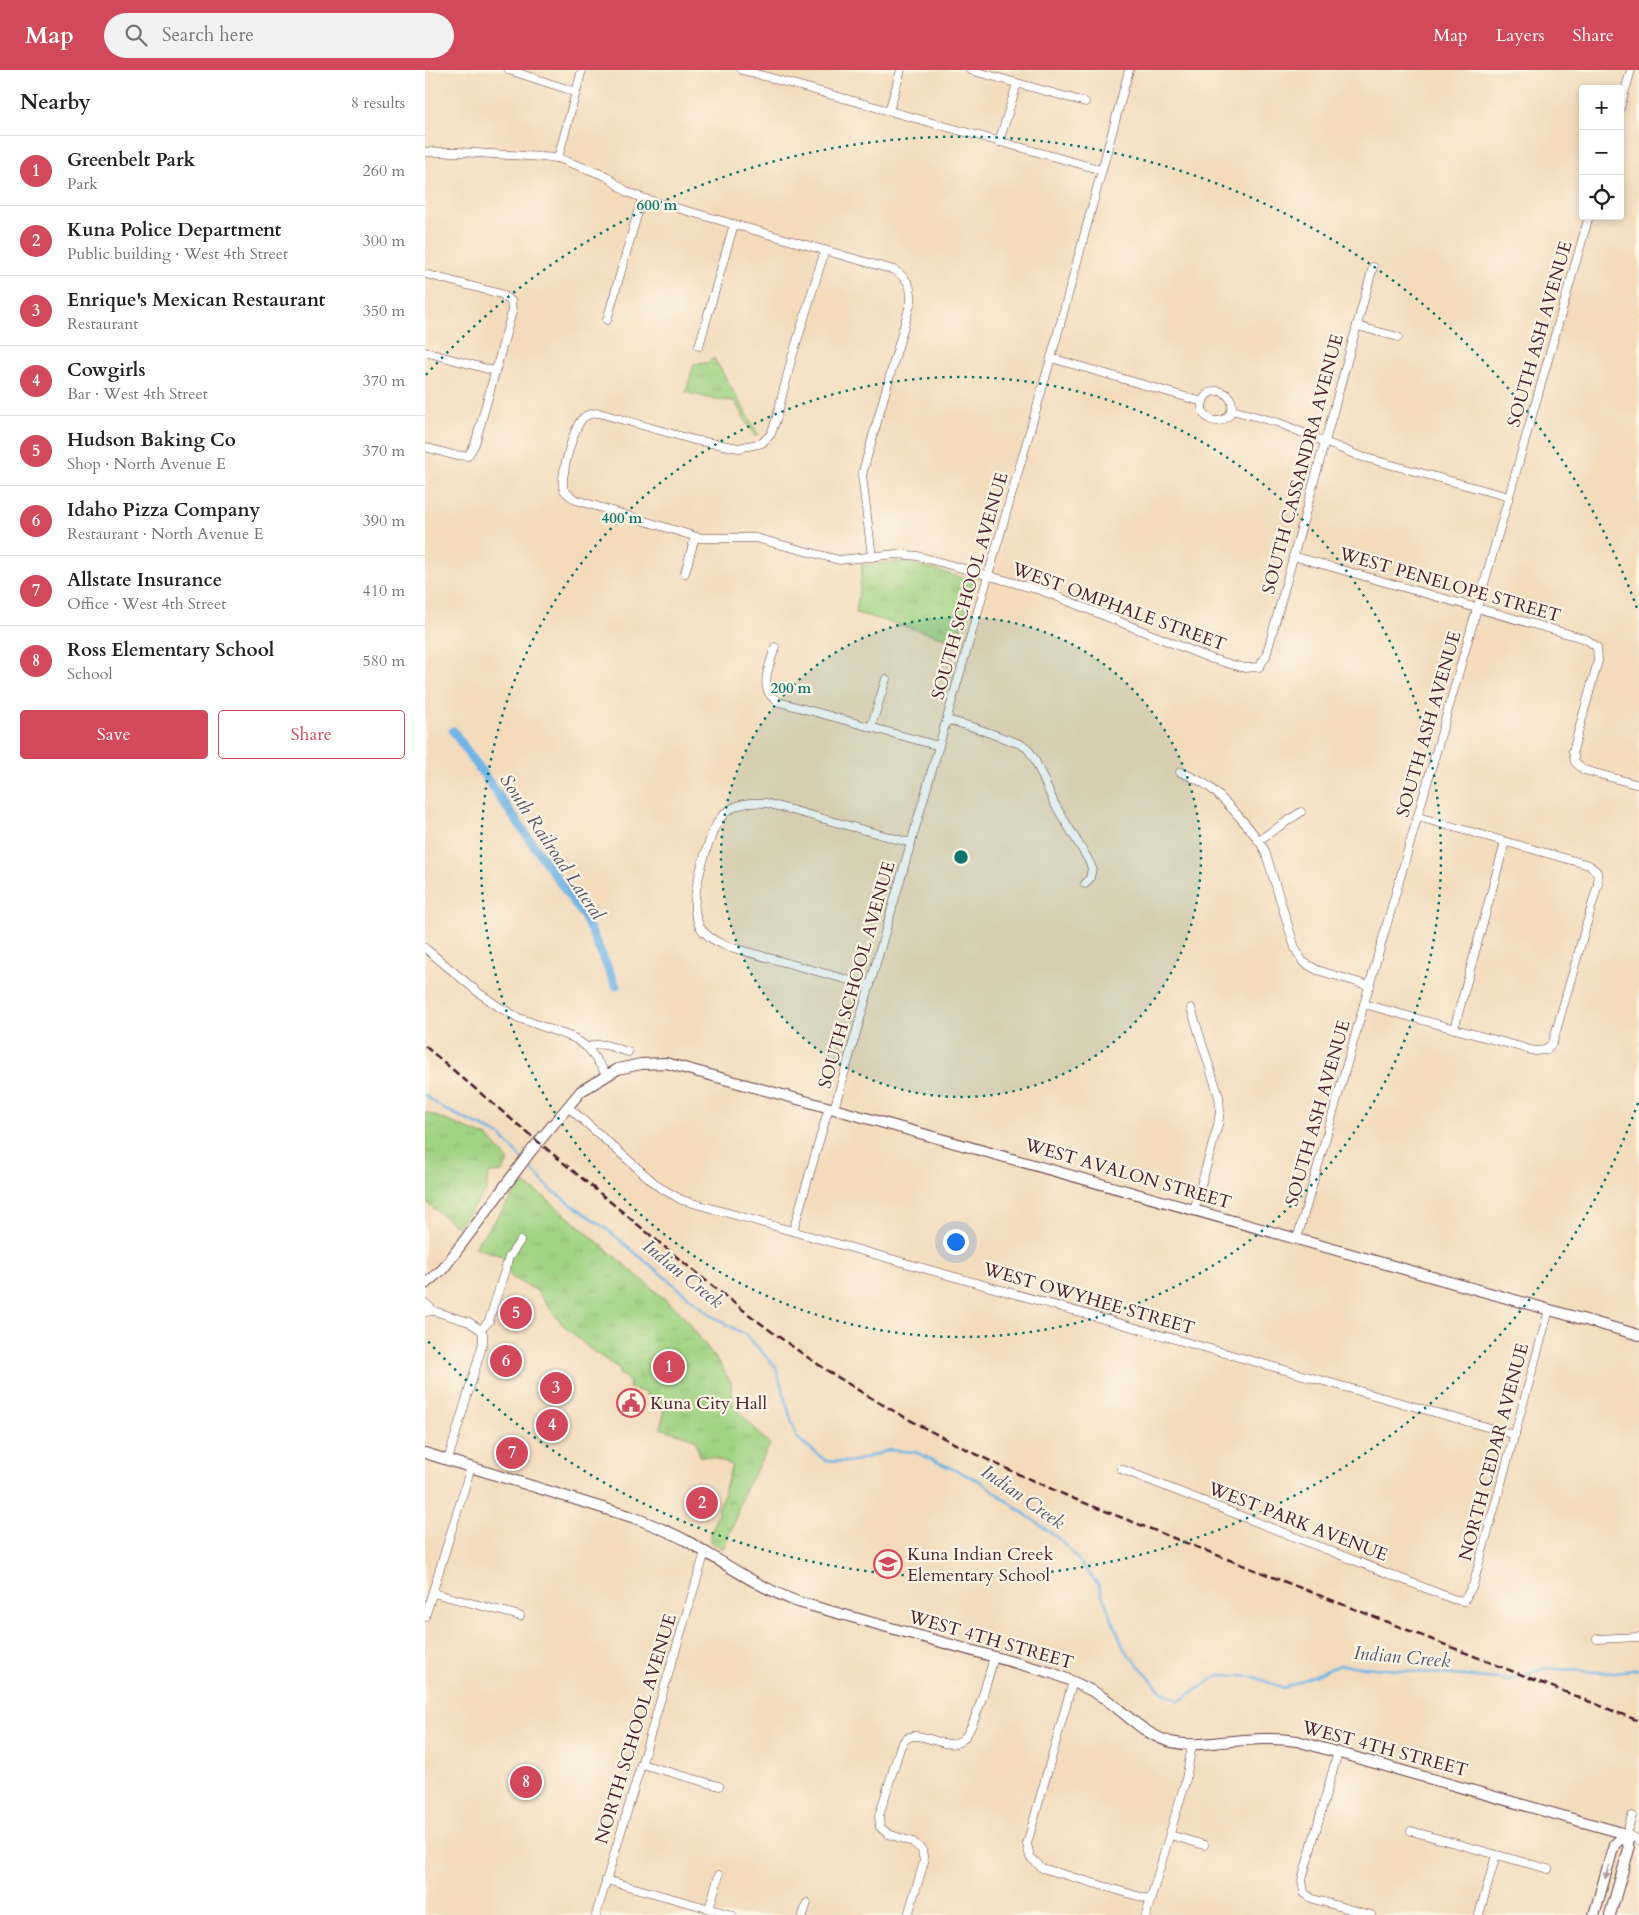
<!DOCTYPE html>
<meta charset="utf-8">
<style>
:root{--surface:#fff;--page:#f2f2f2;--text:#202124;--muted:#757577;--line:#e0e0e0;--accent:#d1495b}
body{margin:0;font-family:Cardo,serif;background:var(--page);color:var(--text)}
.controls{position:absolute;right:15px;top:15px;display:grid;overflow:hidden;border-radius:5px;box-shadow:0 2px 8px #0003}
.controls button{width:45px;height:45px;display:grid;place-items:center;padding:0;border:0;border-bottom:1px solid var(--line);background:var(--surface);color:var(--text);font:25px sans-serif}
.you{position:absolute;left:530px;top:1171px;width:18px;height:18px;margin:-12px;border:4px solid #fff;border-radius:50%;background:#1a73e8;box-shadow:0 0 0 8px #1a73e833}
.badge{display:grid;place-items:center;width:32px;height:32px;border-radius:50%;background:var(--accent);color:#fff;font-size:16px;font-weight:700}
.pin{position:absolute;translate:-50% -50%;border:2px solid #fff;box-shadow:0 1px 5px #0006}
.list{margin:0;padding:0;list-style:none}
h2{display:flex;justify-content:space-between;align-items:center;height:65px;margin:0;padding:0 20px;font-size:21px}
h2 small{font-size:16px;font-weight:400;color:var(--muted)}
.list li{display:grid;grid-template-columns:32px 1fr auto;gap:15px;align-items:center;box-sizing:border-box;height:70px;padding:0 20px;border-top:1px solid var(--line)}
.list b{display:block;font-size:19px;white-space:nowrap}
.list p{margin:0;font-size:16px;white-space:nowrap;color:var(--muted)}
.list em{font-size:16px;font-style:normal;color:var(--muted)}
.actions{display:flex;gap:10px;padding:15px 20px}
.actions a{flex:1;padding:11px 0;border:1px solid var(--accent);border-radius:5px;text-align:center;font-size:18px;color:var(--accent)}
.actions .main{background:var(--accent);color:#fff}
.icon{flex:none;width:28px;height:28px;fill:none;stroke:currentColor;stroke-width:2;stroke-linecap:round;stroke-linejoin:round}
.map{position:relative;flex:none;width:1214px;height:1845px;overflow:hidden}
header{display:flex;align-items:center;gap:30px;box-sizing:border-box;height:70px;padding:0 25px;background:var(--accent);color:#fff}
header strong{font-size:24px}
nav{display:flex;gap:28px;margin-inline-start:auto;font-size:18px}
.search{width:350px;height:45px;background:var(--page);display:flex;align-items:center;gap:12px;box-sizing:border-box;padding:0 18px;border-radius:28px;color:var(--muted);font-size:19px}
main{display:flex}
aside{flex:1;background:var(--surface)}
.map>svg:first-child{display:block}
.park{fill:url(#park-tufts);stroke:#757957}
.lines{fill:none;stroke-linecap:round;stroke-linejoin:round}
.stream{stroke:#70b4e6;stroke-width:2.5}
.canal{stroke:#70b4e6;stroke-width:9}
.minor-casing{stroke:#633b41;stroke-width:9}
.major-casing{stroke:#633b41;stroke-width:12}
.minor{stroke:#fff;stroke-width:8}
.major{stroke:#fff;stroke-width:10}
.rail{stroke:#4a1f2b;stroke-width:2.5;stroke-dasharray:8 4;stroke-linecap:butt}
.oneway{fill:#ae9aa0}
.ring{fill:none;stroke:#0f766e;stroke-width:2.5;stroke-dasharray:2.5 5}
.labels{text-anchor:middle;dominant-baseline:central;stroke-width:4.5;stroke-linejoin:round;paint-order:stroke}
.street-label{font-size:18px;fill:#4a1f2b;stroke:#fcf5e5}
.poi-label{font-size:18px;fill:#4a1f2b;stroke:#fcf5e5;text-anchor:start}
.water-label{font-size:19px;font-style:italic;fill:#57536c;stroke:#fcf5e5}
.centre{fill:#0f766e;stroke:#fcf5e5;stroke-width:2.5}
.ring-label{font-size:15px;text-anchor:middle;font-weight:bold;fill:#0f766e;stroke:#fcf5e5;stroke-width:4.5;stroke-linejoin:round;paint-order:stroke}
</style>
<header>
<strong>Map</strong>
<div class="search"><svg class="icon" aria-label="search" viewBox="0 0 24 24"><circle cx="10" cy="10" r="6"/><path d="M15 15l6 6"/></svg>Search here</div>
<nav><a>Map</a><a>Layers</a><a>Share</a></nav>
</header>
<main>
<aside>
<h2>Nearby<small>8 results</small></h2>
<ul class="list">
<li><span class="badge">1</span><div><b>Greenbelt Park</b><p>Park</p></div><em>260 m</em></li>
<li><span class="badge">2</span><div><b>Kuna Police Department</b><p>Public building · West 4th Street</p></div><em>300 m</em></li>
<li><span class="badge">3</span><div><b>Enrique's Mexican Restaurant</b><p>Restaurant</p></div><em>350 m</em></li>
<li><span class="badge">4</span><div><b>Cowgirls</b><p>Bar · West 4th Street</p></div><em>370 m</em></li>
<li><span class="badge">5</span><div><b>Hudson Baking Co</b><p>Shop · North Avenue E</p></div><em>370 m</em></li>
<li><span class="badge">6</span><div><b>Idaho Pizza Company</b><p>Restaurant · North Avenue E</p></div><em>390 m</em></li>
<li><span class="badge">7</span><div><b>Allstate Insurance</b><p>Office · West 4th Street</p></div><em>410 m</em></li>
<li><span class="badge">8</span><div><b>Ross Elementary School</b><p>School</p></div><em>580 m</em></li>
</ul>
<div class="actions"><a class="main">Save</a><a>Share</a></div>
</aside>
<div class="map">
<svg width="1214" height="1845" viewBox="0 0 1214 1845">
<defs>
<pattern id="park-tufts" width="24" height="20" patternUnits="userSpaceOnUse" patternTransform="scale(1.25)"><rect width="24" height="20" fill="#a0d383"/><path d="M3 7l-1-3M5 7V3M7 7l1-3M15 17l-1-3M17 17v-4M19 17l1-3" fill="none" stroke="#8bb571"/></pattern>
</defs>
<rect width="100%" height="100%" fill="#fcf5e5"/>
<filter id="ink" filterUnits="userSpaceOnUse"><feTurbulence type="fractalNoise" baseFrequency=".02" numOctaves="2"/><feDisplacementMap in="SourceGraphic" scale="10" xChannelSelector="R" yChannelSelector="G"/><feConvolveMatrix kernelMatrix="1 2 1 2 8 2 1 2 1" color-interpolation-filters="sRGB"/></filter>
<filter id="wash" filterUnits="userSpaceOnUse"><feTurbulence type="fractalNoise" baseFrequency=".0096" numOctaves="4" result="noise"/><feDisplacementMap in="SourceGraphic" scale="20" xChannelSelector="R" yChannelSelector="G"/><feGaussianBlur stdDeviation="1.12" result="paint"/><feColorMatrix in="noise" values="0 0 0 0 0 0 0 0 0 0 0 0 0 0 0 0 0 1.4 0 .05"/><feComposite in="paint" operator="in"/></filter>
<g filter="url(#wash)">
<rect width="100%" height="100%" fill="#f3dbbc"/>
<g class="park">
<polygon points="289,288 333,364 330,367 309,331 291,330 261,322 269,294 282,293"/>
<polygon points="479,491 549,511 532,571 431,543 437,501 436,495"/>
<polygon points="0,1042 63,1067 84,1091 77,1102 65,1103 62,1109 62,1120 32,1157 0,1131"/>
<polygon points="98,1113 122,1129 255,1242 295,1294 306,1313 308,1335 345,1375 319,1421 307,1458 298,1479 284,1471 307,1395 287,1387 275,1386 270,1369 235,1358 239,1343 235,1332 222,1327 222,1323 204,1318 205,1313 199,1306 194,1304 195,1299 165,1279 137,1254 111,1220 87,1208 77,1186 49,1177"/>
</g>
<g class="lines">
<g class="stream">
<polyline points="0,1025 17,1038 75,1065 97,1089"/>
<polyline points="101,1093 126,1120 179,1157 287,1246 321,1265 351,1297 371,1367 401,1391 427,1392 465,1380 490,1382 555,1411 638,1472 673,1514 699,1579 736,1621 754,1631 794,1605 829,1607 859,1618 915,1595 1085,1610 1121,1598 1182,1603 1214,1599"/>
</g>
<polyline class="canal" points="28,661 160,848 191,916"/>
</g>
</g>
<g filter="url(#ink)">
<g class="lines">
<defs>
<g id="minor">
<polyline points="84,0 151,22"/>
<polyline points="317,0 677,100"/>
<polyline points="545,0 660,32"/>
<polyline points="1195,38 1206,0"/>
<polyline points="464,41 476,0"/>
<polyline points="574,72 592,14"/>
<path d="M0,82H35L133,88L181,106L202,122L217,128L469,200C482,208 487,216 486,231L437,405L447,487"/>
<polyline points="133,88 157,0"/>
<path d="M400,180L367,287L351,350L346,364L337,373L314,378L269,370L174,343C169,343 164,344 159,347C149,354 134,409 139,420C142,424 147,427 151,430L275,468H331L414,490L471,484L493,486L618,521L787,589L820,598L834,597L841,586L948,197"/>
<polyline points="0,204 76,224 86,231 87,242 50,374 43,386 28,385 0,377"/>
<polyline points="182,250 217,128"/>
<polyline points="932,256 973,267"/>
<polyline points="274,276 309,154"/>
<polyline points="0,282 70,301"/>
<polyline points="626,288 778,332"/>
<circle cx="792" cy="336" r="15"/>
<polyline points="807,340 854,353 934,386 1084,427"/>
<polyline points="868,486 1161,569 1172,577 1173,591 1148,681 1150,692 1159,700 1214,715"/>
<polyline points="260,503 270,467"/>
<path d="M350,577C345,596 331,620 354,632L514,676"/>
<polyline points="522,650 548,657 595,674 602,678 609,688 629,733 664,791 667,798 665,808 660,814"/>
<polyline points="446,657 461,609"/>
<path d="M755,702C765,706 775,710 783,716C800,730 830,762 840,781L870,878L878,892L892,900L945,916"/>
<polyline points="834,770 876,742"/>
<polyline points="0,878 54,923 74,937 94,948 149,968 163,978 182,1005"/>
<path d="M445,916L301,876C290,871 280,866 274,855C271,848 269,837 270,829C271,812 286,756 298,745C311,733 324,732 341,733L486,773"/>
<polyline points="939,934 1110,981 1121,980 1128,972 1173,814 1172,802 1164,795 993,747"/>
<polyline points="766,938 794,1027 795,1041 793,1055 769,1140"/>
<polyline points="1029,959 1080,772"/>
<path d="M163,978C175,970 189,978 203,982"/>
<polyline points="143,1037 234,1117 257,1130 1090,1365"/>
<polyline points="409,1039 626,288 704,0"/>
<polyline points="368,1161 404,1037"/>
<polyline points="872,1169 1164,146"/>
<polyline points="0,1233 9,1241 0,1242"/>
<polyline points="9,1241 44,1252 56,1260"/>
<polyline points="56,1260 64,1251 84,1187 95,1171"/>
<polyline points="23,1390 58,1273 58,1264 56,1260"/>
<polyline points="696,1399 1028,1529 1039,1531 1048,1515 1124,1240"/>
<polyline points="8,1523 95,1546"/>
<polyline points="0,1547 46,1397"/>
<polyline points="1172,1569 1214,1567"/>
<polyline points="648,1611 602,1774 605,1787 617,1798 726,1830"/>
<polyline points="913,1682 877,1810 879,1823 888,1829 946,1845"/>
<polyline points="216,1694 294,1716"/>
<polyline points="1207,1746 1201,1764 1214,1770"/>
<polyline points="986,1761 1123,1799"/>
<polyline points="745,1765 779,1775"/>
<polyline points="181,1810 307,1845"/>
<polyline points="284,1839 294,1805"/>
<polyline points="171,1845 280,1482"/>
<polyline points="378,1845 382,1833"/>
<path d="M483,1845L499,1792L497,1780L488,1772L463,1764L455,1757L454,1746L475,1678C487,1648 518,1685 537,1670C550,1660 564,1604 569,1587"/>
<polyline points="721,1845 761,1709 767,1675"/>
<polyline points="1054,1845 1071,1785"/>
</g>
<g id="major">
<polyline points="0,1214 18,1199 106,1081 156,1021 193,999 216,994 241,993 409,1039 1214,1265"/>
<path d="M0,1383L210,1448C228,1455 246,1462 262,1471C299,1493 333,1517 373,1532L627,1603C645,1610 662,1617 679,1628C701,1643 719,1665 746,1672C762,1676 779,1674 796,1672C821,1670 846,1667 872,1671L1201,1764"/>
<polyline points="1169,1845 1189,1775 1201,1764"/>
<polyline points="1185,1845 1204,1779 1201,1764"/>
</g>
</defs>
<use href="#minor" class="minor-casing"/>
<use href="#major" class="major-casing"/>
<use href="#minor" class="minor"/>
<use href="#major" class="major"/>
<path class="rail" d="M0,976C68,1034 137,1092 206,1149C278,1209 350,1269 430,1318C501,1362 575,1397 652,1430L1214,1651"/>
</g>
<defs><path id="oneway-solid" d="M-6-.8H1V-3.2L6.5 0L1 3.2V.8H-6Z" transform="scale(1.25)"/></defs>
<use class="oneway" href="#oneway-solid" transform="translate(1182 1802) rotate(106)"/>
</g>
<circle cx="536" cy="787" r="240" fill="#0f766e" fill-opacity=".12"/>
<g class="ring">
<circle cx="536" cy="787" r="240"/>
<circle cx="536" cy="787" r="480"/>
<path d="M1213 1033A720 720 0 0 1 1 1269M1 305A720 720 0 0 1 1213 541"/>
</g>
<defs>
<symbol id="civic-ring" viewBox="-11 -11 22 22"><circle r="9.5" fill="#fcf5e5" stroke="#d1495b" stroke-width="1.5"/><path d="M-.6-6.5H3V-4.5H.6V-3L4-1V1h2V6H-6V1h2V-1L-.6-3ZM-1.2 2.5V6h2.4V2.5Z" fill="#d1495b"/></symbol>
<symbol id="school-ring" viewBox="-11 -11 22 22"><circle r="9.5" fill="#fcf5e5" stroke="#d1495b" stroke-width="1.5"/><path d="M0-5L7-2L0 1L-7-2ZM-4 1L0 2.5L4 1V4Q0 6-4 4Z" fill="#d1495b"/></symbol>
</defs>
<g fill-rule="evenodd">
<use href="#civic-ring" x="190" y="1317" width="32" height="32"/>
<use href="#school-ring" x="447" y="1478" width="32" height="32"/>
</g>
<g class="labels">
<g class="street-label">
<text transform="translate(1115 264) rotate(-74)">SOUTH ASH AVENUE</text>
<text transform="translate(878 394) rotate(-75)">SOUTH CASSANDRA AVENUE</text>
<text transform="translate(1025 515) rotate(16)">WEST PENELOPE STREET</text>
<text transform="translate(545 516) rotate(-74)">SOUTH SCHOOL AVENUE</text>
<text transform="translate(694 537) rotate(20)">WEST OMPHALE STREET</text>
<text transform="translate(1004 654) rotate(-74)">SOUTH ASH AVENUE</text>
<text transform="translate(432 905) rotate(-74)">SOUTH SCHOOL AVENUE</text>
<text transform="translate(893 1043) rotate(-74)">SOUTH ASH AVENUE</text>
<text transform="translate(703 1104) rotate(16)">WEST AVALON STREET</text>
<text transform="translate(664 1229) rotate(16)">WEST OWYHEE STREET</text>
<text transform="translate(1069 1382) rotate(-75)">NORTH CEDAR AVENUE</text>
<text transform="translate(873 1452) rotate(21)">WEST PARK AVENUE</text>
<text transform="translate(566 1570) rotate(16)">WEST 4TH STREET</text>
<text transform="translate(211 1659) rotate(-73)">NORTH SCHOOL AVENUE</text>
<text transform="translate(960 1679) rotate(15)">WEST 4TH STREET</text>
</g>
<g class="poi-label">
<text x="225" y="1333">Kuna City Hall</text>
<text x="482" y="1484">Kuna Indian Creek<tspan x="482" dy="21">Elementary School</tspan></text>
</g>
<g class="water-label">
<text transform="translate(127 777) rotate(56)">South Railroad Lateral</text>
<text transform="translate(258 1204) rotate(39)">Indian Creek</text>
<text transform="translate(598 1427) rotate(35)">Indian Creek</text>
<text transform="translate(977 1587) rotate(5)">Indian Creek</text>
</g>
</g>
<circle cx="536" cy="787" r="8" class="centre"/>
<g class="ring-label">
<text x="232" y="140">600 m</text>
<text x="197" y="453">400 m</text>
<text x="366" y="623">200 m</text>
</g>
</svg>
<div class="controls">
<button>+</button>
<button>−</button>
<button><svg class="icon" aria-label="locate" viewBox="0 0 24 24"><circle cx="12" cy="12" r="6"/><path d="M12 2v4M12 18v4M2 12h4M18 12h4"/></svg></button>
</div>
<div class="you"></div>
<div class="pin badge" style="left:244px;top:1297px">1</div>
<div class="pin badge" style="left:277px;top:1433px">2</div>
<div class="pin badge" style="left:131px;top:1318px">3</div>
<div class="pin badge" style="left:127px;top:1355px">4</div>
<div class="pin badge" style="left:91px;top:1243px">5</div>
<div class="pin badge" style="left:81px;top:1291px">6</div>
<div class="pin badge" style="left:87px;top:1383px">7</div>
<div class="pin badge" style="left:101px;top:1712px">8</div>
</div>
</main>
